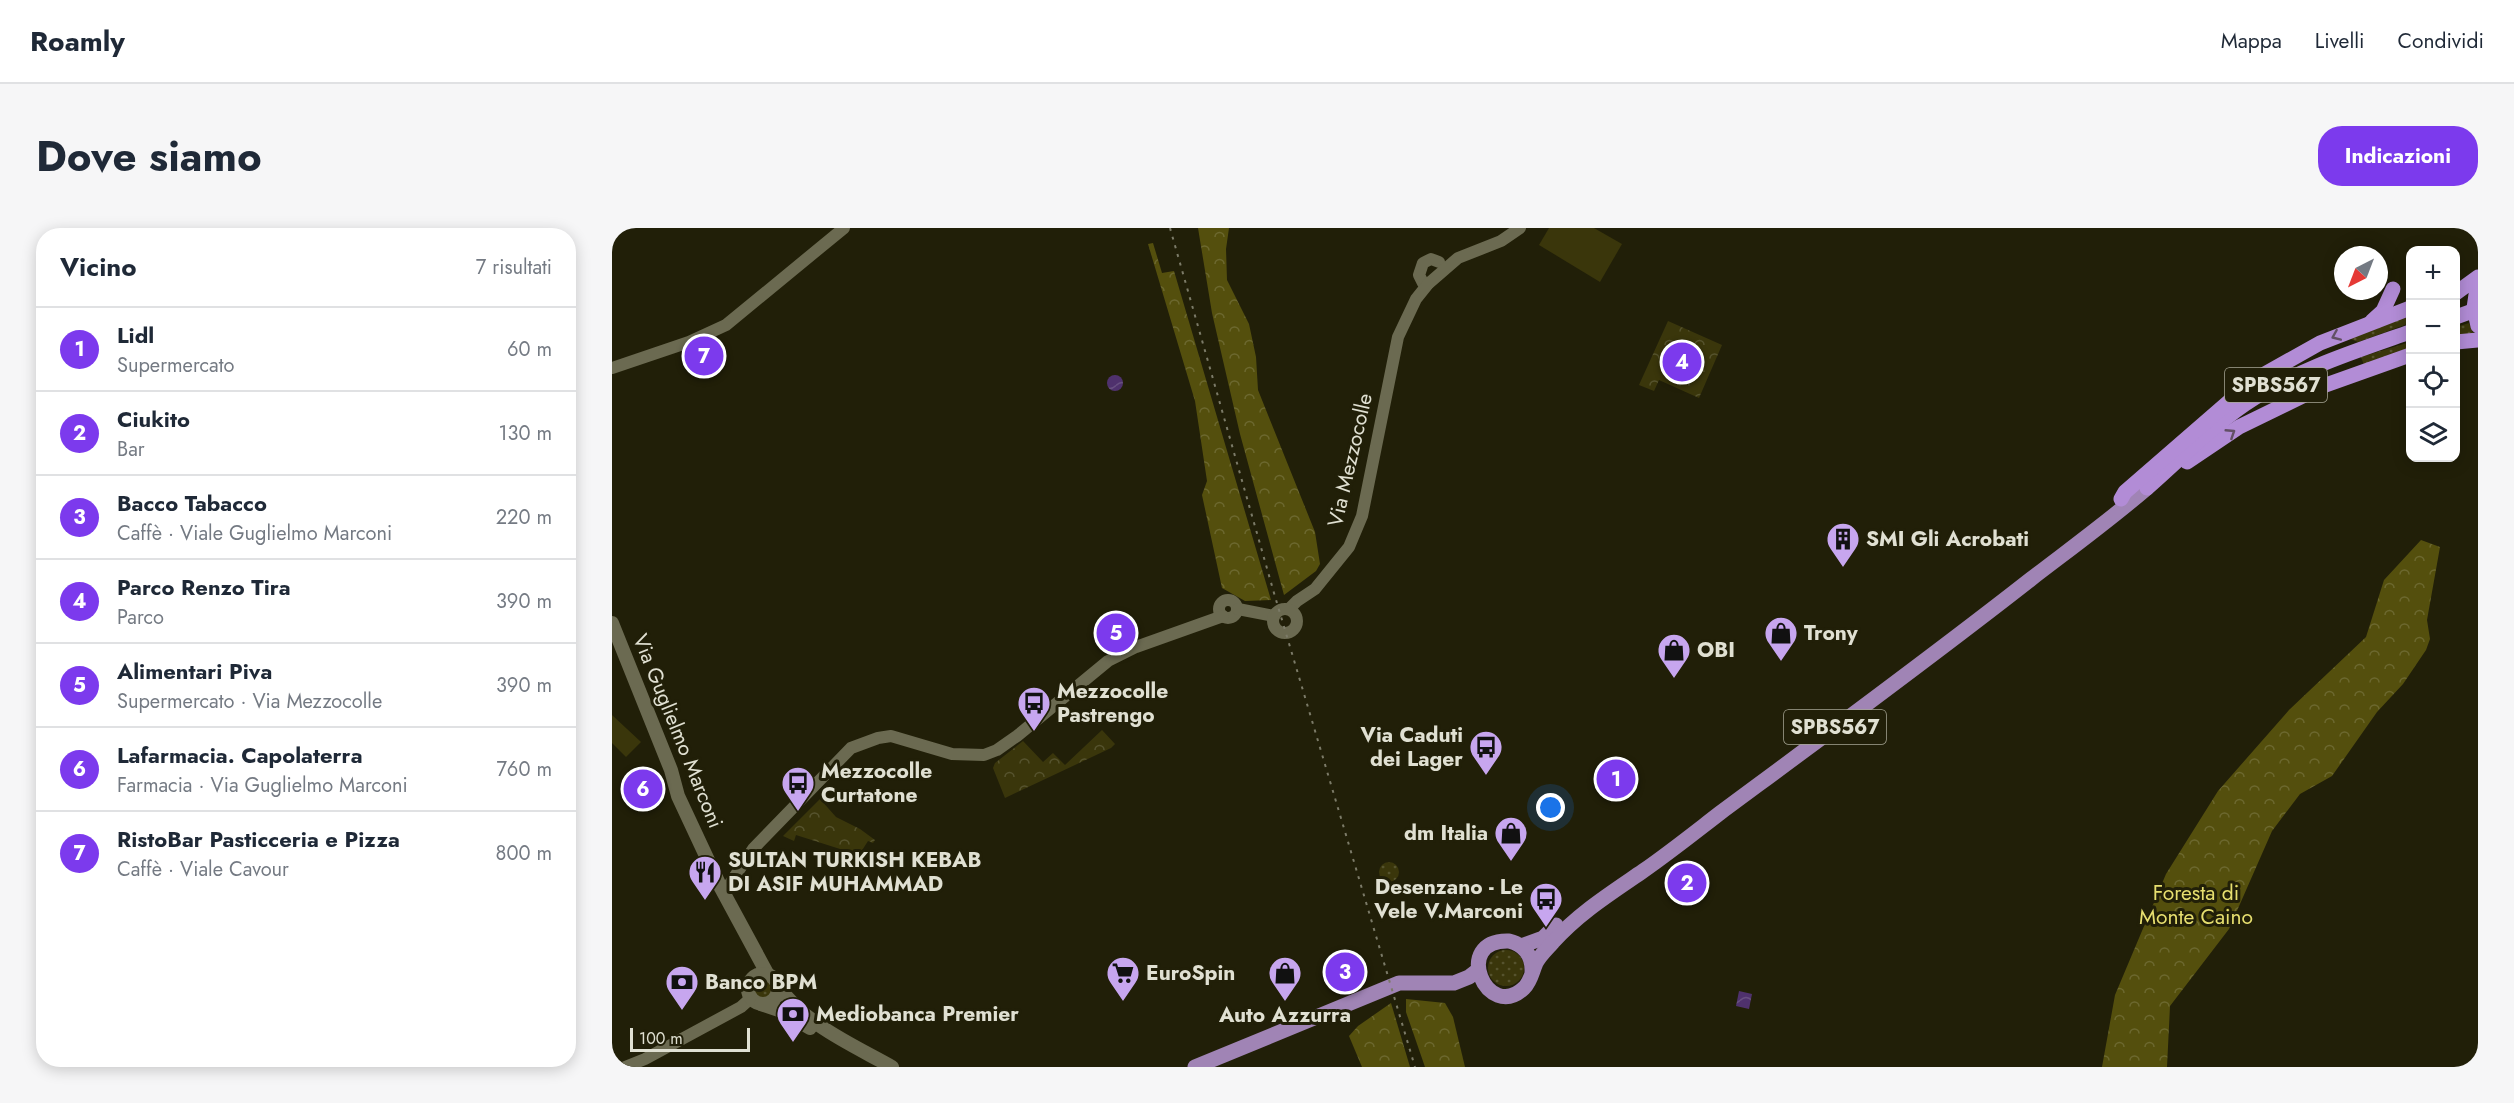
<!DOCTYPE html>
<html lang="it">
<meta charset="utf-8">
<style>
:root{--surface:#fff;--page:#f6f6f7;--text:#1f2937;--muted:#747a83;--line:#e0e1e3;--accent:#7c3aed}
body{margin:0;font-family:Jost,sans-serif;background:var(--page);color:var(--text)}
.controls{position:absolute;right:18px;top:18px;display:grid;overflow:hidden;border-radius:12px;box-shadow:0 3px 15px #0003}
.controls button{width:54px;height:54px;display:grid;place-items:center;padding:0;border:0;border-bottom:2px solid var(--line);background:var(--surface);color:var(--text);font:30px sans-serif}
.compass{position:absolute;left:1722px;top:18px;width:54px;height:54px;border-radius:50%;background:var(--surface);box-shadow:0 3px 15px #0003;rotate:222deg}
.scale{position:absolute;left:18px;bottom:15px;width:120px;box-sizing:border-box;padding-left:6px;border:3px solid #e0e0d2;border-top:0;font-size:16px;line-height:21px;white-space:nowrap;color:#e0e0d2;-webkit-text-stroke:4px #211f08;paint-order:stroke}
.you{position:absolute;left:939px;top:580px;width:21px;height:21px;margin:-15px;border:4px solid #fff;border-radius:50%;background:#1a73e8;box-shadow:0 0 0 9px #1a73e833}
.badge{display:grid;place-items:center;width:39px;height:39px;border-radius:50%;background:var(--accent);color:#fff;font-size:20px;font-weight:700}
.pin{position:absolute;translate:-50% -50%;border:3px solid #fff;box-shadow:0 2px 6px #0006}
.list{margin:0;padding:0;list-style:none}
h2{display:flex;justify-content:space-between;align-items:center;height:78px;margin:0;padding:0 24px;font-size:26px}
h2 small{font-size:20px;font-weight:400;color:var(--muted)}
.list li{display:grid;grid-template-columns:39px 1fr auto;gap:18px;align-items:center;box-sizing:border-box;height:84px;padding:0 24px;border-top:2px solid var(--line)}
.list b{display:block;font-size:22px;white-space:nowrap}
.list p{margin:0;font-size:20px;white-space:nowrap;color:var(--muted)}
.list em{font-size:20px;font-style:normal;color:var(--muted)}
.icon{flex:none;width:33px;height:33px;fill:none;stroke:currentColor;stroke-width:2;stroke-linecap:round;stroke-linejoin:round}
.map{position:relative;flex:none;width:1866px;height:839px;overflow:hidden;border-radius:24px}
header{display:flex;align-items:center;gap:36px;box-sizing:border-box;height:84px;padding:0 30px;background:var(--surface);border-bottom:2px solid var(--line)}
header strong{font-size:28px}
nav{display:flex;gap:33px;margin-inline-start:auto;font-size:21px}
.intro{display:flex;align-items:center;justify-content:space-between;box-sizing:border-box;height:144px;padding:0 36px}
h1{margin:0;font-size:42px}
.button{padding:15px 27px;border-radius:24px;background:var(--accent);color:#fff;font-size:21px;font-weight:700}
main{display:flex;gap:36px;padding:0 36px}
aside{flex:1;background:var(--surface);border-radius:24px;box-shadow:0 3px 15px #0003}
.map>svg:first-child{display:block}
.grass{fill:url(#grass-dots)}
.forest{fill:url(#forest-crowns)}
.park{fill:url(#park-crowns)}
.pitch{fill:#3a360b}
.water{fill:url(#water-waves)}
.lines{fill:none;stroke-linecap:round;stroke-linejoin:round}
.tertiary{stroke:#6b6a51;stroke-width:12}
.secondary{stroke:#6b6a51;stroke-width:14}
.primary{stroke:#a084b5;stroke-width:15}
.trunk{stroke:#b28cd6;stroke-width:15}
.rail{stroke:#7c7b68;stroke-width:2;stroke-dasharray:3 6;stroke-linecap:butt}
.oneway{stroke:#625065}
.labels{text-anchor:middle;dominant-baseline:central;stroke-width:6;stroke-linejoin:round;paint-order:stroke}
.shield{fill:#211f08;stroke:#a7a695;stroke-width:1.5}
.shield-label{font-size:20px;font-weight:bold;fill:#e0e0d2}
.street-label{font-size:21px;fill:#e0e0d2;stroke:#211f08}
.poi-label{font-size:21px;font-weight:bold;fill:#e0e0d2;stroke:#211f08;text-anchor:start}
.park-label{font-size:21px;fill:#e7df6f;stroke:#211f08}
</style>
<header>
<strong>Roamly</strong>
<nav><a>Mappa</a><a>Livelli</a><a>Condividi</a></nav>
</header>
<div class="intro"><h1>Dove siamo</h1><a class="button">Indicazioni</a></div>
<main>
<aside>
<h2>Vicino<small>7 risultati</small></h2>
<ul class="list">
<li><span class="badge">1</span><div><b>Lidl</b><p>Supermercato</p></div><em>60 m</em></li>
<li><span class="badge">2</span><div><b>Ciukito</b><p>Bar</p></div><em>130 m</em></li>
<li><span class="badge">3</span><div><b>Bacco Tabacco</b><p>Caffè · Viale Guglielmo Marconi</p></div><em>220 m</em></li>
<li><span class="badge">4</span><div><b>Parco Renzo Tira</b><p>Parco</p></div><em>390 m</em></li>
<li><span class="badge">5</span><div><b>Alimentari Piva</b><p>Supermercato · Via Mezzocolle</p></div><em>390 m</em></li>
<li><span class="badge">6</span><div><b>Lafarmacia. Capolaterra</b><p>Farmacia · Via Guglielmo Marconi</p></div><em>760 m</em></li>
<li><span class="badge">7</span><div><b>RistoBar Pasticceria e Pizza</b><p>Caffè · Viale Cavour</p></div><em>800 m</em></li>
</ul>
</aside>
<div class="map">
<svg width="1866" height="839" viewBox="0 0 1866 839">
<defs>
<pattern id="grass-dots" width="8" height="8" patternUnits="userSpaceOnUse" patternTransform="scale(1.5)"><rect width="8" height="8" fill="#3a360b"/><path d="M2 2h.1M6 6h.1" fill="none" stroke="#56532e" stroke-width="1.8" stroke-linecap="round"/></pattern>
<pattern id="forest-crowns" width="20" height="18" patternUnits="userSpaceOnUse" patternTransform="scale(1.5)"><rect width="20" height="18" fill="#544f0d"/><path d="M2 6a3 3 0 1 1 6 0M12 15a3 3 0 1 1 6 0" fill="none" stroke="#6c682f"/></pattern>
<pattern id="park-crowns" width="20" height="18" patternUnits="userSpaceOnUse" patternTransform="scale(1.5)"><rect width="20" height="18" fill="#3a360b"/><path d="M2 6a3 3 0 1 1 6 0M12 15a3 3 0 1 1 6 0" fill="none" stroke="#56532e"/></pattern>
<pattern id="water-waves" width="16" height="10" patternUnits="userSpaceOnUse" patternTransform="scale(1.5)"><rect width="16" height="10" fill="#4f316d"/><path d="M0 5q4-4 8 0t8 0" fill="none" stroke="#684f81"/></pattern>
</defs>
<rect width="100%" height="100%" fill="#211f08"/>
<g class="grass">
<polygon points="1798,85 1798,95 1746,114 1734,109"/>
<polygon points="1857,95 1861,105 1844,109 1844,99"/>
<polygon points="1798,114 1798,123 1752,137 1749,129"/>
<circle cx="777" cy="644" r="10"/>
<circle cx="894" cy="740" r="18"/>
<path d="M150,749L160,753L162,763L155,771H148L141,765C139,757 142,751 150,749Z"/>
</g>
<g class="forest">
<polygon points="586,0 617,0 614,21 615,52 637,96 644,129 646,162 703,304 708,336 704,343 672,367 628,206 600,85"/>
<polygon points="541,15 550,45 562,43 659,372 633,373 610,360 590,267 595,253 583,173 536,16"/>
<polygon points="1809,312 1828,319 1815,392 1818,411 1814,422 1791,456 1765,484 1720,548 1688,566 1660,603 1617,701 1558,778 1555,839 1490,839 1503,767 1554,646 1606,563 1677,482 1754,409 1772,352"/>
<polygon points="794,771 833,775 841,789 853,839 813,839 794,784"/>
<polygon points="779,775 798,839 750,839 737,808 746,798"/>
</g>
<g class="park">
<polygon points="1056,93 1110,117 1087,170 1047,152 1042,163 1027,157"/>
<polygon points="490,502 503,516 499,520 393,570 381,540 383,535 411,513 431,534 441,525 453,537"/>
<polygon points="208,571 224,589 248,601 263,612 261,615 256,613 247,627 184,607 182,613 171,608"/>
</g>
<g class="pitch">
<polygon points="937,0 982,0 1010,16 988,54 927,17"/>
<polygon points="0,487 29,514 14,529 0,515"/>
</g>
<g class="water">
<circle cx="503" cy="155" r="8"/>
<polygon points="1127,763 1140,766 1137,781 1124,778"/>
</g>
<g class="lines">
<g class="tertiary">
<polyline points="816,56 811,55 807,47 811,35 819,31 827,34"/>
<polyline points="0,140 77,114 114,97 232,0"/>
<circle cx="616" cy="381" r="9"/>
<polyline points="626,381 662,388"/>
<polyline points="677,381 685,373 703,361 737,319 750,288 786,109 804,71 816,56 846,30 889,13 908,0"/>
<circle cx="673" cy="393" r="12"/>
<polyline points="109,660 117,657 141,621 239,520 266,510 279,508 340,526 372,527 385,522 405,508 496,433 524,419 611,388"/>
<polyline points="13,839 33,831 129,779 139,770"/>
</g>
<g class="secondary">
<polyline points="0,395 59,542 66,568 109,660 156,747"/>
<circle cx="151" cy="761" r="15"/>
<path d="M166,758C194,797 239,816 280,839"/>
<polyline points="149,776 167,782 198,800"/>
</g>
<g class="primary">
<polyline points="909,718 931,710 944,697"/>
<path d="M920,745C921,728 913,717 897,713C839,711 875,795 912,760C919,753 920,744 924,735C928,727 935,721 941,714C967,685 999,665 1031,643C1057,625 1082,605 1108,585C1212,508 1317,431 1419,351C1458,321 1498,292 1535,260"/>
<polyline points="583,839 787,755 842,755 857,749 866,742"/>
</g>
<g class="trunk">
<polyline points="1866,53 1862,80 1866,98"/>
<polyline points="1844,65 1866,49"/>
<polyline points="1844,89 1866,81"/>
<polyline points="1760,93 1771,83 1781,61"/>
<polyline points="1844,114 1866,112"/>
<polyline points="1575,234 1627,199 1711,158 1798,127"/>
<path d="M1535,260C1567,232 1598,200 1633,176C1684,142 1741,124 1798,104"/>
<polyline points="1509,271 1513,264 1642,152 1708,115 1798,80"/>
</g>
<polyline class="rail" points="558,0 662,365 803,839"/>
</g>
<defs><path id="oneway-chevron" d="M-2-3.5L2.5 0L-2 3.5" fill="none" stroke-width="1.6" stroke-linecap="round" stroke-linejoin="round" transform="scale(1.5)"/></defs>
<g class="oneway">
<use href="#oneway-chevron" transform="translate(1724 108) rotate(157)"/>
<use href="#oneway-chevron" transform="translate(1619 205) rotate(-33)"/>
</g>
<defs>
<symbol id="building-pin" viewBox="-11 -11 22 30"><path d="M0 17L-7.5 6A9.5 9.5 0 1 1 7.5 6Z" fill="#c7a6ef" stroke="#211f08"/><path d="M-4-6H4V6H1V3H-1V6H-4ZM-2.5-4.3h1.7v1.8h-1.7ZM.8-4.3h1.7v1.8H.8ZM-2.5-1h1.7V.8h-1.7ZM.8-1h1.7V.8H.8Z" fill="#111"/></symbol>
<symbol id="shop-pin" viewBox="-11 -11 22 30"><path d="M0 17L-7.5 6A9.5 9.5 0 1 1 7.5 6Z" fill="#c7a6ef" stroke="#211f08"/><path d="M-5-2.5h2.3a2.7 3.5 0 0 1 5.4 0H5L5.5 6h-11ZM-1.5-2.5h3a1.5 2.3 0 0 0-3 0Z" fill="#111"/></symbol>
<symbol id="bus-pin" viewBox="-11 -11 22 30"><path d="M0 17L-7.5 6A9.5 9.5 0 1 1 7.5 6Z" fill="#c7a6ef" stroke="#211f08"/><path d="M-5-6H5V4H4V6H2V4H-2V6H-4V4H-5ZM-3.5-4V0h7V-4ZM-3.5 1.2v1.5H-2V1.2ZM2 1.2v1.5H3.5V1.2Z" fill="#111"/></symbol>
<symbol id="restaurant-pin" viewBox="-11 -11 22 30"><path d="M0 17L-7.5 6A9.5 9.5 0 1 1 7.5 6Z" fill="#c7a6ef" stroke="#211f08"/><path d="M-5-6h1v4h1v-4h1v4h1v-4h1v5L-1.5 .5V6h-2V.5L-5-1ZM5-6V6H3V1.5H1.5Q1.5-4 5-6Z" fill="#111"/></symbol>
<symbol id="supermarket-pin" viewBox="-11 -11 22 30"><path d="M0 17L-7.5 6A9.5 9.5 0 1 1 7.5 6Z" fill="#c7a6ef" stroke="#211f08"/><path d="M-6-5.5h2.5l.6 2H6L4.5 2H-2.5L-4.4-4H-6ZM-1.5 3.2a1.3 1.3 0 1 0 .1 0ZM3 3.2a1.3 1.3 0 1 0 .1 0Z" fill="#111"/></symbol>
<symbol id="bank-pin" viewBox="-11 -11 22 30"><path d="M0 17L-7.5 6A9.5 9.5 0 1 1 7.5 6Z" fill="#c7a6ef" stroke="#211f08"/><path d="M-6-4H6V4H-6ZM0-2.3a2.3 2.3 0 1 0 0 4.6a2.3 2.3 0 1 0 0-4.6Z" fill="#111"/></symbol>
</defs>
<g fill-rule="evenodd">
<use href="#building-pin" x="1212" y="292" width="38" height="52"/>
<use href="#shop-pin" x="1150" y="386" width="38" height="52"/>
<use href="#shop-pin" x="1043" y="403" width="38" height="52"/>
<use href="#bus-pin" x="403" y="456" width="38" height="52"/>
<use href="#bus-pin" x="855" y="500" width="38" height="52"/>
<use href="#bus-pin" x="167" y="536" width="38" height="52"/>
<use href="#shop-pin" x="880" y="586" width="38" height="52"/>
<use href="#restaurant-pin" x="74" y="625" width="38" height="52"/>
<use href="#bus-pin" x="915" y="652" width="38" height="52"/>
<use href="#supermarket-pin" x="492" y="726" width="38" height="52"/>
<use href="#shop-pin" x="654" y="726" width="38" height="52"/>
<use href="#bank-pin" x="51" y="735" width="38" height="52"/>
<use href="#bank-pin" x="162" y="767" width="38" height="52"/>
</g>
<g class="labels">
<g class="shield">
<rect x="1613" y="140" width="102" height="34" rx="4.5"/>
<rect x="1172" y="482" width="102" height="34" rx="4.5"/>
</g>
<g class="shield-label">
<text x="1664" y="157">SPBS567</text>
<text x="1223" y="499">SPBS567</text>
</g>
<g class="street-label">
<text transform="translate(738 232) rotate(-77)">Via Mezzocolle</text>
<text transform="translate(66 503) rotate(68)">Via Guglielmo Marconi</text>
</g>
<g class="poi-label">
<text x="1254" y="311">SMI Gli Acrobati</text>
<text x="1192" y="405">Trony</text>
<text x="1085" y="422">OBI</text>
<text x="445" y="463">Mezzocolle<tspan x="445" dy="24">Pastrengo</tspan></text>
<text x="851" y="507" text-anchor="end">Via Caduti<tspan x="851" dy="24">dei Lager</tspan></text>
<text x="209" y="543">Mezzocolle<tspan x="209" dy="24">Curtatone</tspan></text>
<text x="876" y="605" text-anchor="end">dm Italia</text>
<text x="116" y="632">SULTAN TURKISH KEBAB<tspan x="116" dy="24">DI ASIF MUHAMMAD</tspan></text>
<text x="911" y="659" text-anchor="end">Desenzano - Le<tspan x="911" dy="24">Vele V.Marconi</tspan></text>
<text x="534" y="745">EuroSpin</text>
<text x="93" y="754">Banco BPM</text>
<text x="204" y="786">Mediobanca Premier</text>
<text x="673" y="787" text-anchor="middle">Auto Azzurra</text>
</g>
<g class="park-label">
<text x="1584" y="665">Foresta di<tspan x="1584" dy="24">Monte Caino</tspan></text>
</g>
</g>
</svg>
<div class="controls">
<button>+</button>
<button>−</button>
<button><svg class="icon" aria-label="locate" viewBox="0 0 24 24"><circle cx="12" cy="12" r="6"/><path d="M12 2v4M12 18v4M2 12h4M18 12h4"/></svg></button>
<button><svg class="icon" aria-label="layers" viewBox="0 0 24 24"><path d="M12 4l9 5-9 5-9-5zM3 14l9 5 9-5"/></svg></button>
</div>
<svg class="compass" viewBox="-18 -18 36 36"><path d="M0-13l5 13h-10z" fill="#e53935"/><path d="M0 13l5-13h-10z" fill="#747a83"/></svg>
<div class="scale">100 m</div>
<div class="you"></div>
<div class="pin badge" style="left:1004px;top:551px">1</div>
<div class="pin badge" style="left:1075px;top:655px">2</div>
<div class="pin badge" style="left:733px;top:744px">3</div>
<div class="pin badge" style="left:1070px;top:134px">4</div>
<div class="pin badge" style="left:504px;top:405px">5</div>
<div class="pin badge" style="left:31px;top:561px">6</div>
<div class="pin badge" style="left:92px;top:128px">7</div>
</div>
</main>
